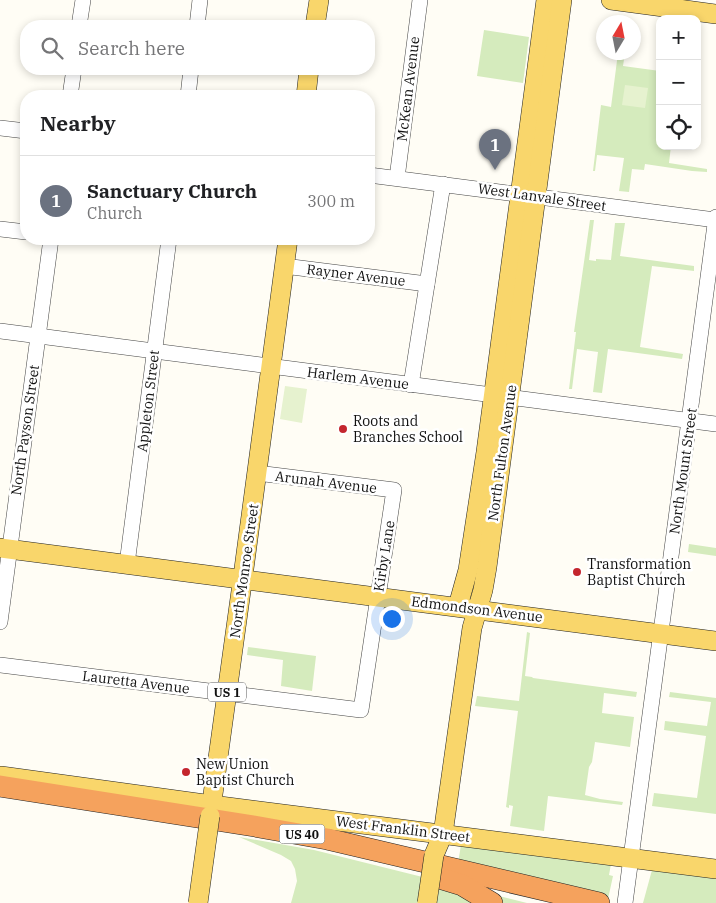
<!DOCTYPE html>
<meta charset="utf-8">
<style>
:root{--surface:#fff;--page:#f2f2f2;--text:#202124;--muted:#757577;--line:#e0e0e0;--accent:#c4262e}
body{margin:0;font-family:"IBM Plex Serif",serif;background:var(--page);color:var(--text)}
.controls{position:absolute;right:15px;top:15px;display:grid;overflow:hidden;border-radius:10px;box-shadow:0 2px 8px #0003}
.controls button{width:45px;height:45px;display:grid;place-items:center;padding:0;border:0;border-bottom:1px solid var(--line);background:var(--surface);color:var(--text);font:25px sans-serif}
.compass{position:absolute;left:596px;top:15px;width:45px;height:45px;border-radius:50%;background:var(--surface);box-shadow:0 2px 8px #0003;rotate:10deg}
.you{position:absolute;left:391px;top:618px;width:18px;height:18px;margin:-12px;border:4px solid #fff;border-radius:50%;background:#1a73e8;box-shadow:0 0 0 8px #1a73e833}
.badge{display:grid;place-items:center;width:32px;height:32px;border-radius:50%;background:var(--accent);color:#fff;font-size:16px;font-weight:700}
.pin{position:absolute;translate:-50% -41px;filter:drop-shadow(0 1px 2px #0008)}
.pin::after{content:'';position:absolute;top:26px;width:18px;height:15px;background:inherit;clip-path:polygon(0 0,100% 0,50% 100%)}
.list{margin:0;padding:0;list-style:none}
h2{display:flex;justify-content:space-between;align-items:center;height:65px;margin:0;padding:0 20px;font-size:21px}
h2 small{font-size:16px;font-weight:400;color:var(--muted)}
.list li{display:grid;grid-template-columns:32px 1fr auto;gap:15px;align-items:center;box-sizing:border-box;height:90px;padding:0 20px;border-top:1px solid var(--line)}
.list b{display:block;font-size:19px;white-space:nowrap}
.list p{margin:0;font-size:16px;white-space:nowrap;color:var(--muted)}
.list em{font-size:16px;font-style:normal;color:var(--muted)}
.icon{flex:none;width:28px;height:28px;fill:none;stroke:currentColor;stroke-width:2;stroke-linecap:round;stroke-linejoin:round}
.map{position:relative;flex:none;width:716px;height:903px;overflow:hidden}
.search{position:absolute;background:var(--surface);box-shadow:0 2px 8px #0003;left:20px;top:20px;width:355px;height:55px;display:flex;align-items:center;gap:12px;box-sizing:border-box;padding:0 18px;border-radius:20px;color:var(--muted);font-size:19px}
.panel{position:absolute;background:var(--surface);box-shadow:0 2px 8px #0003;left:20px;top:90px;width:355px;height:155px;border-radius:20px}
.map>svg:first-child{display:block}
.green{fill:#d5ebbd}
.pitch{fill:#e6f2cf}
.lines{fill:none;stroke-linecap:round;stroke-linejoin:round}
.minor-casing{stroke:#444;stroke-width:16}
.major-casing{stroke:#222;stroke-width:20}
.highway-casing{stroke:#222;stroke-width:22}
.minor{stroke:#fff;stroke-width:15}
.major{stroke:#f9d66b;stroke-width:19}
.highway{stroke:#f5a25d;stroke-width:21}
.major-bridge-casing{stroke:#222;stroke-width:20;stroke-linecap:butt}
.major-bridge{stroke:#f9d66b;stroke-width:19}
.poi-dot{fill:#c4262e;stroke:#fff;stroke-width:2}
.labels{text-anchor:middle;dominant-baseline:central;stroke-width:5;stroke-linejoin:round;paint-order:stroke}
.shield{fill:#fff;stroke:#585858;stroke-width:1}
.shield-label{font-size:12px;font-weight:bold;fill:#111}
.street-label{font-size:14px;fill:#111;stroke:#fff}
.poi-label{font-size:14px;fill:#111;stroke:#fff;text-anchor:start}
</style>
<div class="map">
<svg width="716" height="903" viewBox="0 0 716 903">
<rect width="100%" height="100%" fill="#fffdf5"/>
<g class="green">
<polygon points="484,30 529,37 523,83 477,76"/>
<polygon points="618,53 625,53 623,66 660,71 660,146 671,146 669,163 707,169 707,172 692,171 645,164 644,170 632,169 629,192 619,191 624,158 597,155 595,171 593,171 601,105 611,107"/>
<polygon points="590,220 594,220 589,260 596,261 596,259 611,260 615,223 625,223 620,256 694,266 694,271 652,266 640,347 683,354 682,359 608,349 602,393 593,392 598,352 577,349 572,389 569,389 576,332 574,332"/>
<polygon points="689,544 716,548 716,556 688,552"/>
<polygon points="527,632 530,633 525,676 532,677 533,678 637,692 636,697 604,693 602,713 634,717 630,747 595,742 592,762 589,767 585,795 600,799 623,802 622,805 548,796 544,831 510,826 513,806 509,805 509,808 506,807 518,711 475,706 477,696 519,701"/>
<polygon points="248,647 316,656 312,691 281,686 283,660 247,655"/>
<polygon points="670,692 716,698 716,814 652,806 654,793 697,798 706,736 664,730 665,721 707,726 711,702 669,697"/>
<polygon points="239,837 314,850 527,903 291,903 297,881 295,869 291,861 281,855"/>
<polygon points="461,845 611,864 609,875 613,876 608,899 457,869"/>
<polygon points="652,870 716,877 716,903 643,903"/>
</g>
<g class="pitch">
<polygon points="625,85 648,88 645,108 622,105"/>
<polygon points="285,386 307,389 302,423 280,419"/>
</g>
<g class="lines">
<defs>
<g id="minor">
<polyline points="79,26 83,0"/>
<polyline points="197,26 200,0"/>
<polyline points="70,96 74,69"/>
<polyline points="188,96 191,69"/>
<polyline points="0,128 26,131"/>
<polyline points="369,175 716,220"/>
<polyline points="397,178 420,0"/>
<polyline points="0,229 26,232"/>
<polyline points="284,266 427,284"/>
<polyline points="0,331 716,424"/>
<polyline points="411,385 443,184"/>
<polyline points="127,564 169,239"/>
<polyline points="0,622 51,239"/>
<polyline points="0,665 361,710 394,490 257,473"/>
<polyline points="625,903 716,217"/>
</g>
<g id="major">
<polyline points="611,0 716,14"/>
<polyline points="315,26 319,0"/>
<polyline points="306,96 309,69"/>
<polyline points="0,548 716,641"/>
<polyline points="458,606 468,570 486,452 546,0"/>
<polyline points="1,776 212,805 716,869"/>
<polyline points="210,816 241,591 288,239"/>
<polyline points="434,855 443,834 472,628 483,590 487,567 562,0"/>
</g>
<g id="highway">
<polyline points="0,786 254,826 327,839 599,903"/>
<polyline points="439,878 462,885 492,903"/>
</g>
</defs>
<use href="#minor" class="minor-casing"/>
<use href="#major" class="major-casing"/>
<use href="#highway" class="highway-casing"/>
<use href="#minor" class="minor"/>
<use href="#major" class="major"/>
<use href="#highway" class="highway"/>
<defs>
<g id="major-bridge">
<polyline points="198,903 210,816"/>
<polyline points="427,903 434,855"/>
</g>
</defs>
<use href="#major-bridge" class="major-bridge-casing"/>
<use href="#major-bridge" class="major-bridge"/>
</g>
<g class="poi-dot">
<circle cx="343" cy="429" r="5"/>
<circle cx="577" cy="572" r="5"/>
<circle cx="186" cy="772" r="5"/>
</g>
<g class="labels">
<g class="shield">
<rect x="208" y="682.5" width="38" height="19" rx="4"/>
<rect x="279.5" y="824.5" width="45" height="19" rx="4"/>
</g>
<g class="shield-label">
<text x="227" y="692">US 1</text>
<text x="302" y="834">US 40</text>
</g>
<g class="street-label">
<text transform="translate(408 89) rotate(-83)">McKean Avenue</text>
<text transform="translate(542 197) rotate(8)">West Lanvale Street</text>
<text transform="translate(356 275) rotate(7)">Rayner Avenue</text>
<text transform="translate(358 378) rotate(7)">Harlem Avenue</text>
<text transform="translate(148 401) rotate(-83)">Appleton Street</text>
<text transform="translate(25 430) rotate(-82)">North Payson Street</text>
<text transform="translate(502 453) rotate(-82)">North Fulton Avenue</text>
<text transform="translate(683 471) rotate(-82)">North Mount Street</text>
<text transform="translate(326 482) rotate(7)">Arunah Avenue</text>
<text transform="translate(384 556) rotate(-81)">Kirby Lane</text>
<text transform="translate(244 571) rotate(-82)">North Monroe Street</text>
<text transform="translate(477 609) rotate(7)">Edmondson Avenue</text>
<text transform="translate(136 682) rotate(7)">Lauretta Avenue</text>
<text transform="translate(403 829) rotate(7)">West Franklin Street</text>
</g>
<g class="poi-label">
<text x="353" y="421">Roots and<tspan x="353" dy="16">Branches School</tspan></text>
<text x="587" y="564">Transformation<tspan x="587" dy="16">Baptist Church</tspan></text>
<text x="196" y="764">New Union<tspan x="196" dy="16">Baptist Church</tspan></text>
</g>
</g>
</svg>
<div class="controls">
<button>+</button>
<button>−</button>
<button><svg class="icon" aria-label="locate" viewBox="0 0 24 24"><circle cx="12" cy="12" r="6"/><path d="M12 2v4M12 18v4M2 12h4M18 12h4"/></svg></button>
</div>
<svg class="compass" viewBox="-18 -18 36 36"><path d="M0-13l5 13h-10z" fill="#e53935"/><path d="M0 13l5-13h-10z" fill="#757577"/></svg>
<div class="you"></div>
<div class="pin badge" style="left:495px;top:170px;background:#6b7280">1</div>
<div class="search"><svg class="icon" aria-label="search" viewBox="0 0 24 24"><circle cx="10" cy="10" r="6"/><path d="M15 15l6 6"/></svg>Search here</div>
<section class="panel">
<h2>Nearby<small></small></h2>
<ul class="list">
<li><span class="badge" style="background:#6b7280">1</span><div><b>Sanctuary Church</b><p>Church</p></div><em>300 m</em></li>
</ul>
</section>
</div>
